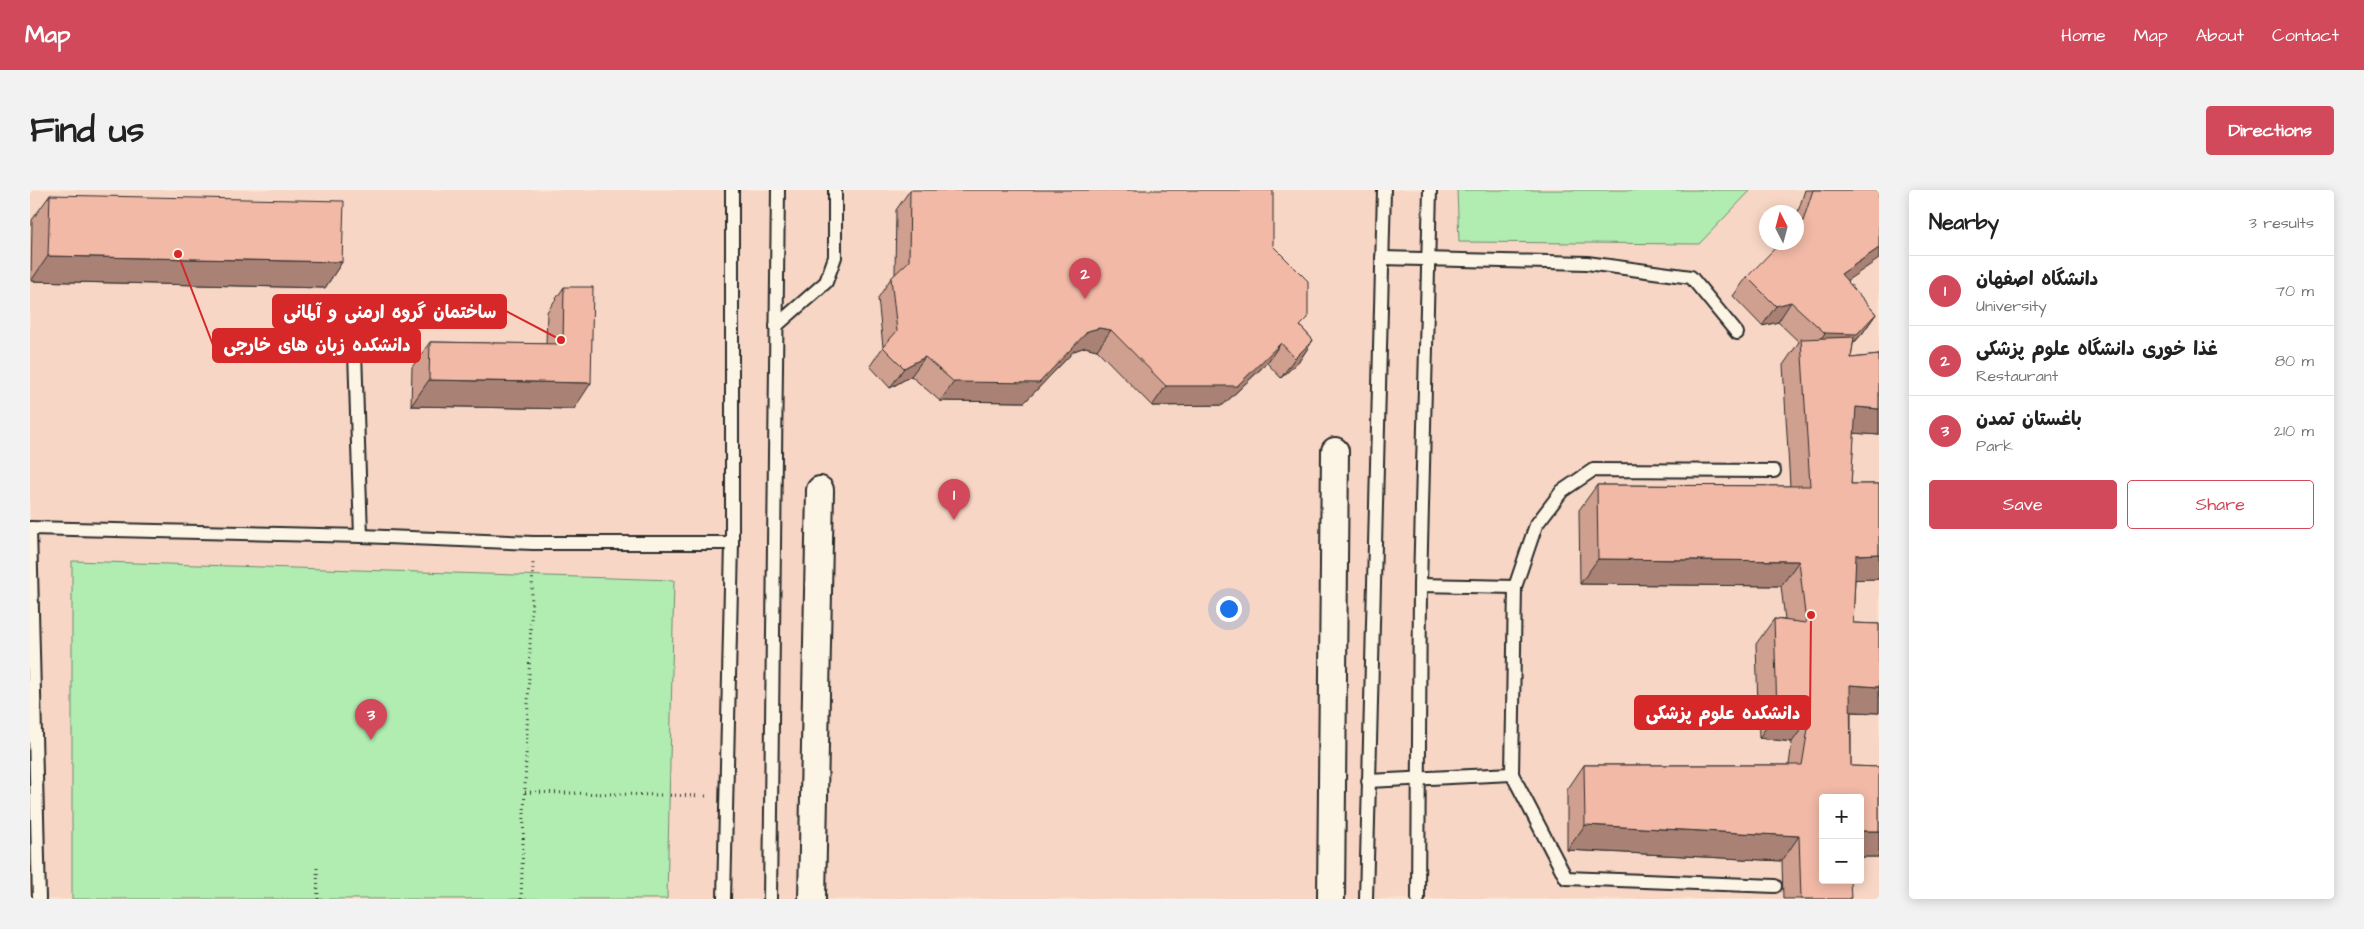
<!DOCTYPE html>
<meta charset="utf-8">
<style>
:root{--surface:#fff;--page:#f2f2f2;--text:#222;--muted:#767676;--line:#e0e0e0;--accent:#d1495b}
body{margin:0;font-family:"Architects Daughter","Playpen Sans Arabic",sans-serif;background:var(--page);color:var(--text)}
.controls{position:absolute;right:15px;bottom:15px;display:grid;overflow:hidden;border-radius:5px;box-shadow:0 2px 12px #0003}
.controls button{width:45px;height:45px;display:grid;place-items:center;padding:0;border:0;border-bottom:1px solid var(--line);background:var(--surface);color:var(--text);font:25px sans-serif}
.compass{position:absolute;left:1729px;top:15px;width:45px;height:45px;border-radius:50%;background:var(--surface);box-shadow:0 2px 12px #0003;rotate:354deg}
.you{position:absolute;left:1198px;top:418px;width:18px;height:18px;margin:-12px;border:4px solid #fff;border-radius:50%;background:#1a73e8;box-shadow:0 0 0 8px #1a73e833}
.badge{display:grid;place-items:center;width:32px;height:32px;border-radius:50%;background:var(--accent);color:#fff;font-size:16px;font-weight:700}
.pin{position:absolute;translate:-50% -41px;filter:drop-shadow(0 1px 2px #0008)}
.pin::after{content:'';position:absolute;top:26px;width:18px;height:15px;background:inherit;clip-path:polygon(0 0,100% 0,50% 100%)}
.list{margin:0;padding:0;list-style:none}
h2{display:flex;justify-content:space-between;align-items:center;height:65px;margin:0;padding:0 20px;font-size:21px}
h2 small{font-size:16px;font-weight:400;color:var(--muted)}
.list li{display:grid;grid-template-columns:32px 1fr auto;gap:15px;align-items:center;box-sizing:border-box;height:70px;padding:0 20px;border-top:1px solid var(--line)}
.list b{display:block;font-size:19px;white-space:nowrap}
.list p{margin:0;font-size:16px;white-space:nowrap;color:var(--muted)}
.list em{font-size:16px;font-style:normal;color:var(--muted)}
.actions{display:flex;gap:10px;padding:15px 20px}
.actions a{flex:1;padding:11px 0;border:1px solid var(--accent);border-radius:5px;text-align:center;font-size:18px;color:var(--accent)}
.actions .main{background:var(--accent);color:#fff}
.map{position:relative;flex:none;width:1849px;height:709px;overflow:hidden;border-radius:5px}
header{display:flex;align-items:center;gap:30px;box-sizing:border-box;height:70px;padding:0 25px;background:var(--accent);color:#fff}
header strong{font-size:24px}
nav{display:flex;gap:28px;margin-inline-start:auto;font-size:18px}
.intro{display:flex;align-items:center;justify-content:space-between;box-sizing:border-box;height:120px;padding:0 30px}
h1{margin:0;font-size:35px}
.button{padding:12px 22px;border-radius:5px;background:var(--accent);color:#fff;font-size:18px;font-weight:700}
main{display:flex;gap:30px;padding:0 30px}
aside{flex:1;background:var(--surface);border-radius:5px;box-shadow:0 2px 12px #0003}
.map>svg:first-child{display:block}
.built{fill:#f7d6c5;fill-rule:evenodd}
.green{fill:#b1ecb1;stroke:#6e8c6e}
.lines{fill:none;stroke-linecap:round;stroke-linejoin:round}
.lane-casing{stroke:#2b2b2b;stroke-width:16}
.street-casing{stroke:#2b2b2b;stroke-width:30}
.path{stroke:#2b2b2b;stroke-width:3;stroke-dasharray:1 4;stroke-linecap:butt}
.lane{stroke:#fcf5e5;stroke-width:12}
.street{stroke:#fcf5e5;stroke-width:26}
.wall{fill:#cf9f8f;stroke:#2b2b2b}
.shaded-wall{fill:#a98274;stroke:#2b2b2b}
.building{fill:#f1b9a6;stroke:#2b2b2b}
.leader{fill:none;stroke:#d62828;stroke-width:2}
.callout-dot{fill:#d62828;stroke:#fcf5e5;stroke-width:2}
.callout{fill:#d62828;stroke:#d62828;stroke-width:2}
.callout-label{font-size:18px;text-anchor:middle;font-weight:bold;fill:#fff}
</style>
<header>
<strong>Map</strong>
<nav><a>Home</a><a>Map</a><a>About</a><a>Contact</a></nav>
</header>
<div class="intro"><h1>Find us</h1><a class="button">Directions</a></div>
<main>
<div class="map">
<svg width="1849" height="709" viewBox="0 0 1849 709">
<rect width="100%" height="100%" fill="#f9e3d2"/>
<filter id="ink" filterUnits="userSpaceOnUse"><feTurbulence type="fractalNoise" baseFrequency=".02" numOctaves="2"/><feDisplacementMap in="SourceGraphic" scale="10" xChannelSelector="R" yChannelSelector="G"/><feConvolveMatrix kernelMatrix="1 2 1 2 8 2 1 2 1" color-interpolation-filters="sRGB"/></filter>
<g filter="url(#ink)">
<path class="built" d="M0,0H1849V709H0ZM1736,22H1766V52H1736ZM1793,608H1830V690H1793Z"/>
<g class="green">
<polygon points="1427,0 1721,0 1669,54 1429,52"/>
<polygon points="42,371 644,390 637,709 42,709"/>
</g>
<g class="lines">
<defs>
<g id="lane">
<polyline points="1352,68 1557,73 1661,87 1707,143"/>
<polyline points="324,131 331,346"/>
<polyline points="746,136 796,92 805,67 805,0"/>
<polyline points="0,338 331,346 503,353 702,353"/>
<polyline points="0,339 9,709"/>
<polyline points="1390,395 1485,397 1506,335 1532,301 1563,280 1744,281"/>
<polyline points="1485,397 1482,584 1536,688 1745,696"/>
<polyline points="1338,591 1482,584"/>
<polyline points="694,709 702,353 702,0"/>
<polyline points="740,709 748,0"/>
<polyline points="1336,709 1354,0"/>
<polyline points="1388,709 1390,395 1400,0"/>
</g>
<g id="street">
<polyline points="782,709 790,300"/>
<polyline points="1301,709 1305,261"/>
</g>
</defs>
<use href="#lane" class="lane-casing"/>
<use href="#street" class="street-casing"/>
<g class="path">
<polyline points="495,602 677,606"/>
<polyline points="287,678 288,709"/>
<polyline points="491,709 503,373"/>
</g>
<use href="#lane" class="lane"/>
<use href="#street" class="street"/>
</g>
<g class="wall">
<polygon points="880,0 1243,56 1271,137 1283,150 1270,170 1251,188 1237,173 1193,215 1122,216 1067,160 1055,157 1044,161 995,212 910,211 881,186 860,198 840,176 853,157 848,108 861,88 865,84 866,20"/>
<polygon points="1775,0 1849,0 1817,91 1846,124 1832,144 1823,154 1821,168 1849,165 1849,245 1824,243 1821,294 1849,294 1849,389 1825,389 1823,433 1849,434 1849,523 1821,522 1821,576 1849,577 1849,667 1830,667 1793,608 1821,709 1753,709 1752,671 1537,660 1537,600 1554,575 1759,575 1762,552 1729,548 1726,454 1744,429 1755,430 1751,396 1550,394 1549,320 1567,295 1760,296 1753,175 1769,152 1748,132 1732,136 1703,106 1717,87 1766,52 1766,28"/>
<polygon points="20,5 312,72 295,98 1,91 2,30"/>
<polygon points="534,97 544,219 381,216 382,177 400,152 516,154 517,122"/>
</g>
<g class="shaded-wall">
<polygon points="1849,58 1849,69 1797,104 1811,84"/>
<polygon points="18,66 312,72 295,98 1,91"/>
<polygon points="1761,112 1748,132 1732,136 1746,116"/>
<polygon points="1846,124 1832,144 1813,163 1781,163 1795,143"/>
<polygon points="1069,138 1081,140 1067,160 1055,157 1044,161 995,212 910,211 924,192 1058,141"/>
<polygon points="1283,150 1270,170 1251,188 1265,168"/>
<polygon points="1251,153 1237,173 1193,215 1122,216 1136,196"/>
<polygon points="895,167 881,186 860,198 874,178"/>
<polygon points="399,190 561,193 544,219 381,216"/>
<polygon points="1826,217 1849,219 1849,245 1808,242"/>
<polygon points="1849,364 1849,389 1809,390 1826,365"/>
<polygon points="1568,369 1769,371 1751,396 1550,394"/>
<polygon points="1820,495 1849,497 1849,523 1803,521"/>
<polygon points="1747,522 1780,527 1762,552 1729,548"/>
<polygon points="1555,635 1769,646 1752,671 1537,660"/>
<rect x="1830" y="641" width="19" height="26"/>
</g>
<g class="building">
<polygon points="880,0 1243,0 1243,56 1278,91 1278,128 1270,136 1283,150 1265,168 1251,153 1207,196 1136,196 1081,140 1069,138 1058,141 1009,193 924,192 895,167 874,178 853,157 867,141 861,88 879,71"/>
<polygon points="1783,0 1849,0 1849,58 1811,84 1846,124 1827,144 1795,143 1761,112 1746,116 1717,87 1751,52 1766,52 1766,37 1773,31"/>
<polygon points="20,5 314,11 312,72 18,66"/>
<polygon points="534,97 563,97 561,193 399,190 400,152 533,154"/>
<polygon points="1824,147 1821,168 1849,165 1849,219 1826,217 1821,294 1849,294 1849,364 1826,365 1823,433 1849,434 1849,497 1820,495 1821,576 1849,577 1849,641 1830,641 1830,608 1793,608 1793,690 1820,690 1821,709 1771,709 1769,646 1555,635 1554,575 1772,575 1780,527 1747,522 1744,429 1776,433 1769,371 1568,369 1567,295 1780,296 1771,149"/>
</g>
</g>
<path class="leader" d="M531 150L476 121M148 64L183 155M1781 425L1780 523"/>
<g class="callout-dot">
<circle cx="531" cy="150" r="5"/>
<circle cx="148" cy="64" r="5"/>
<circle cx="1781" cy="425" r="5"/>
</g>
<g class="callout">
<rect x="243" y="105" width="233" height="33" rx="5"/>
<rect x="183" y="139" width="207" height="33" rx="5"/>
<rect x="1605" y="506" width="175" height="33" rx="5"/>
</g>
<g class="callout-label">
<text x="360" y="128">ساختمان گروه ارمنی و آلمانی</text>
<text x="287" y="161">دانشکده زبان های خارجی</text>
<text x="1693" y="529">دانشکده علوم پزشکی</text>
</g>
</svg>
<div class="controls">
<button>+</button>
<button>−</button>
</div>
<svg class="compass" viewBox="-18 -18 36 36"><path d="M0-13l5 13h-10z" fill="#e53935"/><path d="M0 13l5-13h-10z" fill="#767676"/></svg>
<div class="you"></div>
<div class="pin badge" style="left:924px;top:330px">1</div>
<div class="pin badge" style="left:1055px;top:109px">2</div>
<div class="pin badge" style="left:341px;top:550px">3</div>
</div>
<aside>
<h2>Nearby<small>3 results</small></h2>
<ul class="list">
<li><span class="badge">1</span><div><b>دانشگاه اصفهان</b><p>University</p></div><em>70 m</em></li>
<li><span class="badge">2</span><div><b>غذا خوری دانشگاه علوم پزشکی</b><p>Restaurant</p></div><em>80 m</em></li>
<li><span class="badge">3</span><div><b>باغستان تمدن</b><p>Park</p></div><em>210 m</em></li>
</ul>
<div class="actions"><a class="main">Save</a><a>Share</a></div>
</aside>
</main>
